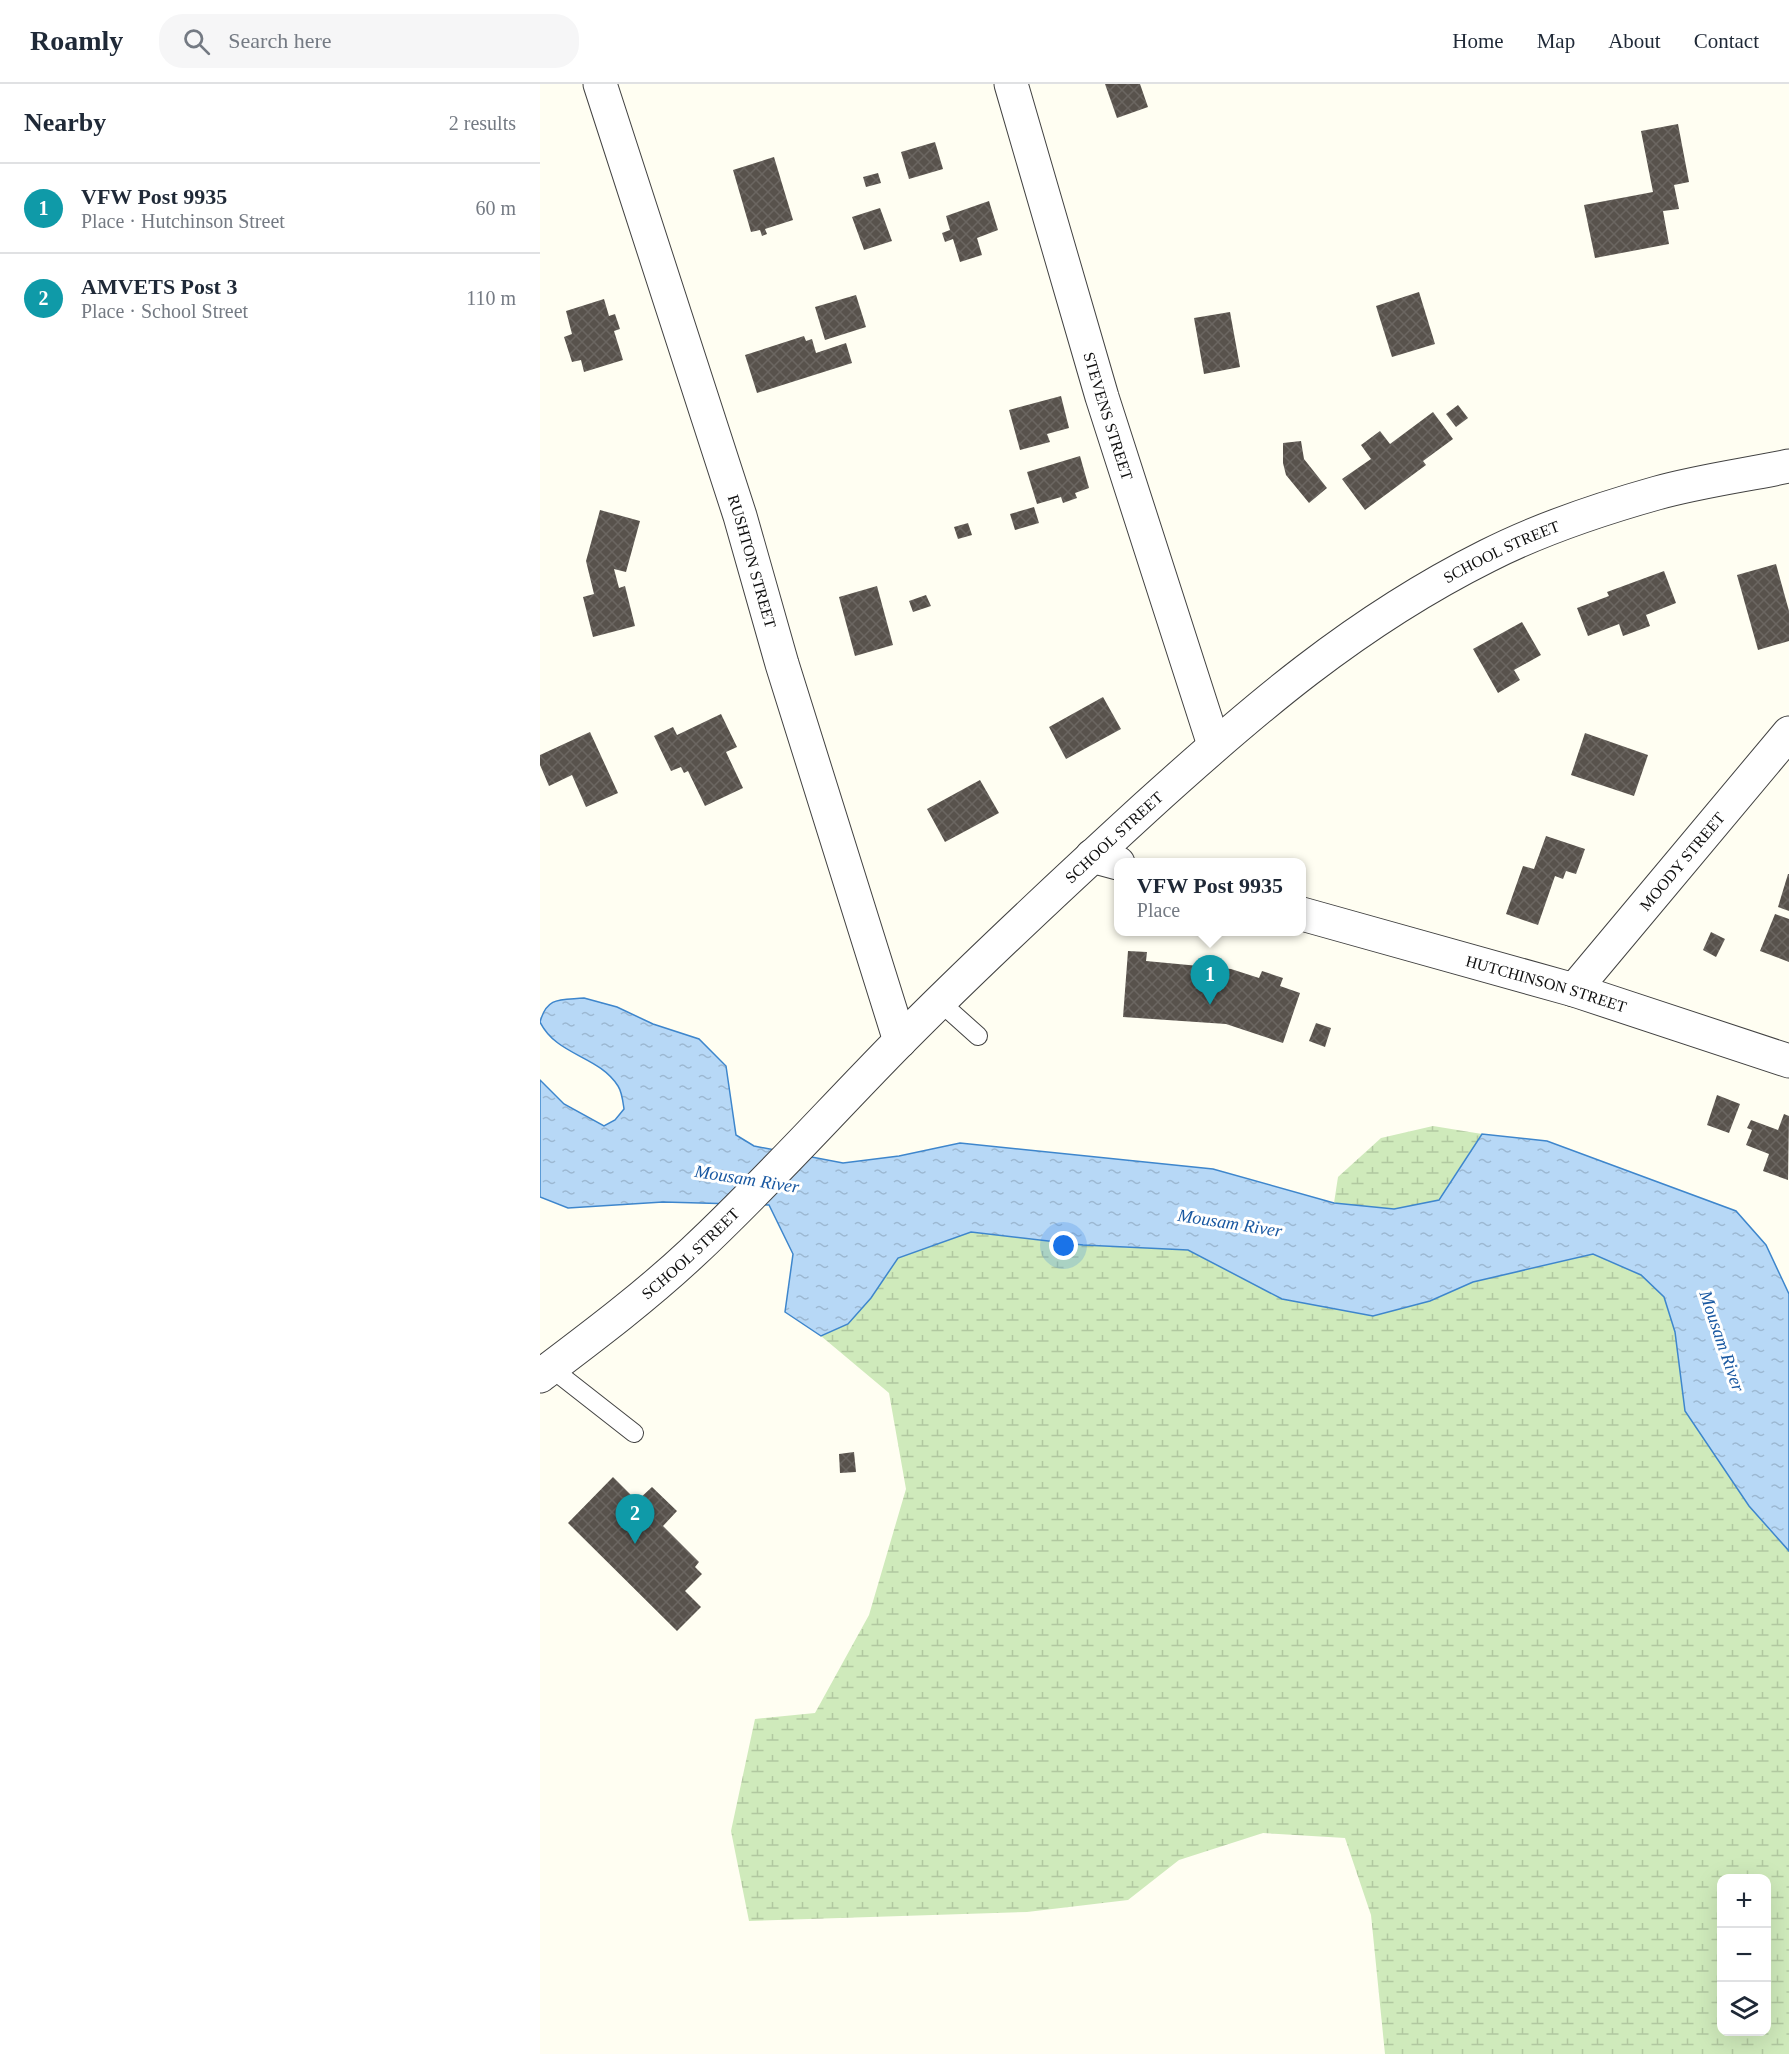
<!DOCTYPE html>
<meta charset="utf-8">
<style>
:root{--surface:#fff;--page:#f6f6f7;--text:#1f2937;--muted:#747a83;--line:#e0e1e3;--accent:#7c3aed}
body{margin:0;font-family:Georgia,serif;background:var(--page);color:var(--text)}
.controls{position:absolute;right:18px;bottom:18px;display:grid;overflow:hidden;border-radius:12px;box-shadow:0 6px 24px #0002}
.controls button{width:54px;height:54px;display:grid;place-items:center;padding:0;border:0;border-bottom:2px solid var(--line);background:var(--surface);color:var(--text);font:30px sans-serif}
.you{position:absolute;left:524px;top:1162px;width:21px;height:21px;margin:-15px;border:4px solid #fff;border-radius:50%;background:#1a73e8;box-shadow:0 0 0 9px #1a73e833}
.badge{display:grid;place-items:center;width:39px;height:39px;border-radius:50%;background:var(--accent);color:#fff;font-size:20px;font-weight:700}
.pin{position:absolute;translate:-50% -50px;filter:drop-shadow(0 2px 3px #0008)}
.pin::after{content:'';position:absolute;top:32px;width:21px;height:18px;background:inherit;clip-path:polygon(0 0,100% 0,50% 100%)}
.popup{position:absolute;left:574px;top:774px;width:192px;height:78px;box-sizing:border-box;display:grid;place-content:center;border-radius:12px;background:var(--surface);filter:drop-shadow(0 2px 4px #0005);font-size:20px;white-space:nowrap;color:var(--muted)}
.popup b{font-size:22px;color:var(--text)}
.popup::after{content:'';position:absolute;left:50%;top:100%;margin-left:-12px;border:12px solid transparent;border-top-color:var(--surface)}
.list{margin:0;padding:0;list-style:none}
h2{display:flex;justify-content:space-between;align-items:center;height:78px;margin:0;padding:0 24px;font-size:26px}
h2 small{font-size:20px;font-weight:400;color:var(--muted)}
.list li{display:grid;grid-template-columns:39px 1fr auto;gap:18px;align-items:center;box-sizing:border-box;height:90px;padding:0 24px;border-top:2px solid var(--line)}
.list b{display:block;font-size:22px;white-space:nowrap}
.list p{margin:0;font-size:20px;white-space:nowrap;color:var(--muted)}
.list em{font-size:20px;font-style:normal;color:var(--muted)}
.icon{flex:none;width:33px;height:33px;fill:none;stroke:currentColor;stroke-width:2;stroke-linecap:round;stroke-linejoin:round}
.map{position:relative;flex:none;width:1249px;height:1970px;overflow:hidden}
header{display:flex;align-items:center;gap:36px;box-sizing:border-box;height:84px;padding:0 30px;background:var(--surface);border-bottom:2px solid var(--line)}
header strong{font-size:28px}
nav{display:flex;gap:33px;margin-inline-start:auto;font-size:21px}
.search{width:420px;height:54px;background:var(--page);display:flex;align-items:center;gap:15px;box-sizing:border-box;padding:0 21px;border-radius:24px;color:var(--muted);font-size:22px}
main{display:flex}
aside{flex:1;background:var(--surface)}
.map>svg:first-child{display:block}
.wetland{fill:url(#wetland-marsh);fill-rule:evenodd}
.water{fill:url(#water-ripples);stroke:#3e86cc;stroke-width:1.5}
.building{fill:url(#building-cross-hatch)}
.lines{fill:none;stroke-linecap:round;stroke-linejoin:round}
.service-casing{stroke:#424242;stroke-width:20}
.minor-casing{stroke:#424242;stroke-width:35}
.tertiary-casing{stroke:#424242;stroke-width:35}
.service{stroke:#fff;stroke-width:18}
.minor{stroke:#fff;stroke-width:33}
.tertiary{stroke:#fff;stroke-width:33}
.labels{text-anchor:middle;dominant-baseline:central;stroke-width:6;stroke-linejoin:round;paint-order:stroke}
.street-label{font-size:16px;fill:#0f0f0f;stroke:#fff}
.water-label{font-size:18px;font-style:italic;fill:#1958a1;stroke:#fff}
</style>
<header>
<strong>Roamly</strong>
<div class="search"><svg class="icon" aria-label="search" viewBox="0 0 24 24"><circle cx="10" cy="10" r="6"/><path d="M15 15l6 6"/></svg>Search here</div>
<nav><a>Home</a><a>Map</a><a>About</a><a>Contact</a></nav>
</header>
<main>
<aside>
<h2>Nearby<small>2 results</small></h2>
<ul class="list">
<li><span class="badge" style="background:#0f9aa8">1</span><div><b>VFW Post 9935</b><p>Place · Hutchinson Street</p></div><em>60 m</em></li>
<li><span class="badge" style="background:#0f9aa8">2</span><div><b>AMVETS Post 3</b><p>Place · School Street</p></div><em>110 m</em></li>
</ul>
</aside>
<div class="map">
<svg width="1249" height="1970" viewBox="0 0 1249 1970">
<defs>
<pattern id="wetland-marsh" width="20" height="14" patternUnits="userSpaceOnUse" patternTransform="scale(1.5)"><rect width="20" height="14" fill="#cfeabb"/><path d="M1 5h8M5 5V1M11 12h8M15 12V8" fill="none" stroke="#b1c8a0"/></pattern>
<pattern id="water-ripples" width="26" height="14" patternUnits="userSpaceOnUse" patternTransform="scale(1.5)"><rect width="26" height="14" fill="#b7d8f6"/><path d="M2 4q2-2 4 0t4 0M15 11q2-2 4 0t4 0" fill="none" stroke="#9cb8d2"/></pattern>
<pattern id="building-cross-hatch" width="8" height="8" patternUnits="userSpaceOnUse" patternTransform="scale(1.5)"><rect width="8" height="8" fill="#58524c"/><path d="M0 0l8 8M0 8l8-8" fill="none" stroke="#6b6661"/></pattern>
</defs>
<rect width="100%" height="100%" fill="#fffef2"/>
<g class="wetland">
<polygon points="893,1042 942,1050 898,1116 854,1125 794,1119 798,1093 841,1054"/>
<path d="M431,1148L543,1161L648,1166L742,1215L890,1217L933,1198L1053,1170L1101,1191L1124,1213L1135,1248L1145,1327L1209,1422L1249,1467V1970H845L831,1831L805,1754L723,1749L639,1776L588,1816L487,1828L209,1837L191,1747L215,1635L275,1629L329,1531L366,1405L349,1309L281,1252L308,1240L331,1214L357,1174ZM1182,1794H1226V1948H1182Z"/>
</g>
<path class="water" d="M44,914L77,923L113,940L159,955L186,982L196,1051L214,1062L303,1079L359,1072L420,1059L673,1085L794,1119L854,1125L899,1116L942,1050L1007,1057L1196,1127L1226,1161L1249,1210V1467L1209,1422L1145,1327L1135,1248L1124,1213L1101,1191L1053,1170L933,1198L890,1217L833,1232L742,1215L648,1166L543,1161L431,1148L358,1174L331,1214L308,1240L281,1252L245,1228L253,1170L229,1121L123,1118L28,1124L0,1113V996L24,1020L64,1042L75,1036L84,1025C83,1018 82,1008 78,1002C58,971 17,972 0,938C7,912 21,916 44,914Z"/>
<g class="building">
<polygon points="565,0 600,0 608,23 577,34"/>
<polygon points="1138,40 1149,98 1134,101 1139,125 1123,127 1129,160 1055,174 1044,121 1113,108 1101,47"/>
<polygon points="395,58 403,85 369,95 361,68"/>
<polygon points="234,73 253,136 225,145 227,150 222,152 220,146 211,148 193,86"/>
<polygon points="338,89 341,99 326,103 323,93"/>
<polygon points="449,117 458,146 437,154 442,171 420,178 413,155 405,158 402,149 410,146 406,132"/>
<polygon points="340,124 352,157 324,166 312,133"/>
<polygon points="879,208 895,260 852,273 836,222"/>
<polygon points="316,211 326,243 285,256 275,223"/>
<polygon points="64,215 69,232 75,230 80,245 74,247 83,276 44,288 41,276 32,278 24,253 32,250 26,227"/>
<polygon points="690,228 700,283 664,290 654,234"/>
<polygon points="264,252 266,257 272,255 276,269 306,259 312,279 217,309 205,271"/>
<polygon points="521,312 529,344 507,350 510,358 480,366 469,326"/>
<polygon points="918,321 928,334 916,343 906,330"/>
<polygon points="893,328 913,355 883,377 886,381 825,426 802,395 831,375 821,361 840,347 850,360"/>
<polygon points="761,357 764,375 787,404 769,419 746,391 743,379 743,359"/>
<polygon points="540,372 549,404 535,409 537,414 523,419 521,413 497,420 487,388"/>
<polygon points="494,423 499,439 475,446 470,430"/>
<polygon points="60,426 100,437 86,488 74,485 79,504 85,502 95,542 53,553 43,513 54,510 46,477"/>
<polygon points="428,439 432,451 418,455 414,443"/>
<polygon points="1236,480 1249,527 1249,557 1218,566 1197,491"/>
<polygon points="1124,487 1136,519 1106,531 1110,542 1083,552 1079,540 1048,552 1037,524 1069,512 1067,508"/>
<polygon points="337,502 353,561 315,572 299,513"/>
<polygon points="386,511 391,522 373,528 369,517"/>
<polygon points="982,538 1001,571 974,586 980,596 958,609 933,565"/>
<polygon points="563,613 581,645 526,675 509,643"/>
<polygon points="181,630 197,663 186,668 203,704 165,722 148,687 144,689 141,683 131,687 114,652 133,643 137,651"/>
<polygon points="50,648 78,709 46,723 32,691 9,702 0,681 0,671"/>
<polygon points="1045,649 1108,671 1094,712 1031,691"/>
<polygon points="440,696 459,729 405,758 387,725"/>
<polygon points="1006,752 1045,765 1036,790 1026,787 1023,795 1015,792 998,841 966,830 983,782 994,785"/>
<polygon points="1248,790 1249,790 1249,827 1238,823"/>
<polygon points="1235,830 1249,835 1249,878 1220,867"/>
<polygon points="1171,848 1185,855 1176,873 1163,866"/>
<polygon points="588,867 607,868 606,877 691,885 719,894 722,887 743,894 740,902 760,909 743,959 686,940 583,933"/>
<polygon points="776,939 791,944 785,963 769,957"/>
<polygon points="1177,1011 1200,1020 1189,1049 1167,1041"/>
<polygon points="1244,1030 1249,1032 1248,1096 1223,1087 1229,1070 1206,1061 1212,1046 1207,1044 1211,1036 1238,1046"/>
<polygon points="314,1368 316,1388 300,1389 299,1370"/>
<polygon points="73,1393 97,1417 112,1403 137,1427 123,1442 159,1478 155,1483 162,1490 145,1507 161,1523 137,1547 28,1439"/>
</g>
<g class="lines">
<defs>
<g id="service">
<polyline points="400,918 438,952"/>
<polyline points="11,1284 94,1349"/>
</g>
<g id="minor">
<path id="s1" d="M60,0L200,432L242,580L360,957"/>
<path id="s2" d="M471,0L562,313L674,661"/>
<polyline points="552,772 578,779"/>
<path id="s3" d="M762,830L1034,906L1249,977"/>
<path id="s4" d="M1034,906L1249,649"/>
</g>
<g id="tertiary">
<path id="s5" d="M0,1292C53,1252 105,1213 153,1168C225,1101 290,1028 358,959C438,878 521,801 605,724C713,626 815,538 947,472C1000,445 1060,425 1117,409C1160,397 1206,391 1249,382"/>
</g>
</defs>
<use href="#service" class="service-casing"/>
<use href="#minor" class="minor-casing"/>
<use href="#tertiary" class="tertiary-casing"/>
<use href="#service" class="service"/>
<use href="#minor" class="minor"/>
<use href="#tertiary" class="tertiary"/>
</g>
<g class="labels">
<g class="street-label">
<text stroke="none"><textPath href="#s2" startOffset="346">STEVENS STREET</textPath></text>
<text stroke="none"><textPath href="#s5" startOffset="1272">SCHOOL STREET</textPath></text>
<text stroke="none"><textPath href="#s1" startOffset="501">RUSHTON STREET</textPath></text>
<text stroke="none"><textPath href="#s5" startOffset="788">SCHOOL STREET</textPath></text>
<text stroke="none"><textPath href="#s4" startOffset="168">MOODY STREET</textPath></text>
<text stroke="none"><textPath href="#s3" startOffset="254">HUTCHINSON STREET</textPath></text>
<text stroke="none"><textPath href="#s5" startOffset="194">SCHOOL STREET</textPath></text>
</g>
<g class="water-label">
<text transform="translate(207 1095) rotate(9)">Mousam River</text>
<text transform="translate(690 1139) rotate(9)">Mousam River</text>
<text transform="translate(1182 1257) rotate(71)">Mousam River</text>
</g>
</g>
</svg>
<div class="controls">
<button>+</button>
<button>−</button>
<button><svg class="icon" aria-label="layers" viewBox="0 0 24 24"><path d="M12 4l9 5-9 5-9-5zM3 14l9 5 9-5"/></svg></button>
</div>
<div class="you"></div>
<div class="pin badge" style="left:670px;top:921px;background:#0f9aa8">1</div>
<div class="popup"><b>VFW Post 9935</b>Place</div>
<div class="pin badge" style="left:95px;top:1460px;background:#0f9aa8">2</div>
</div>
</main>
